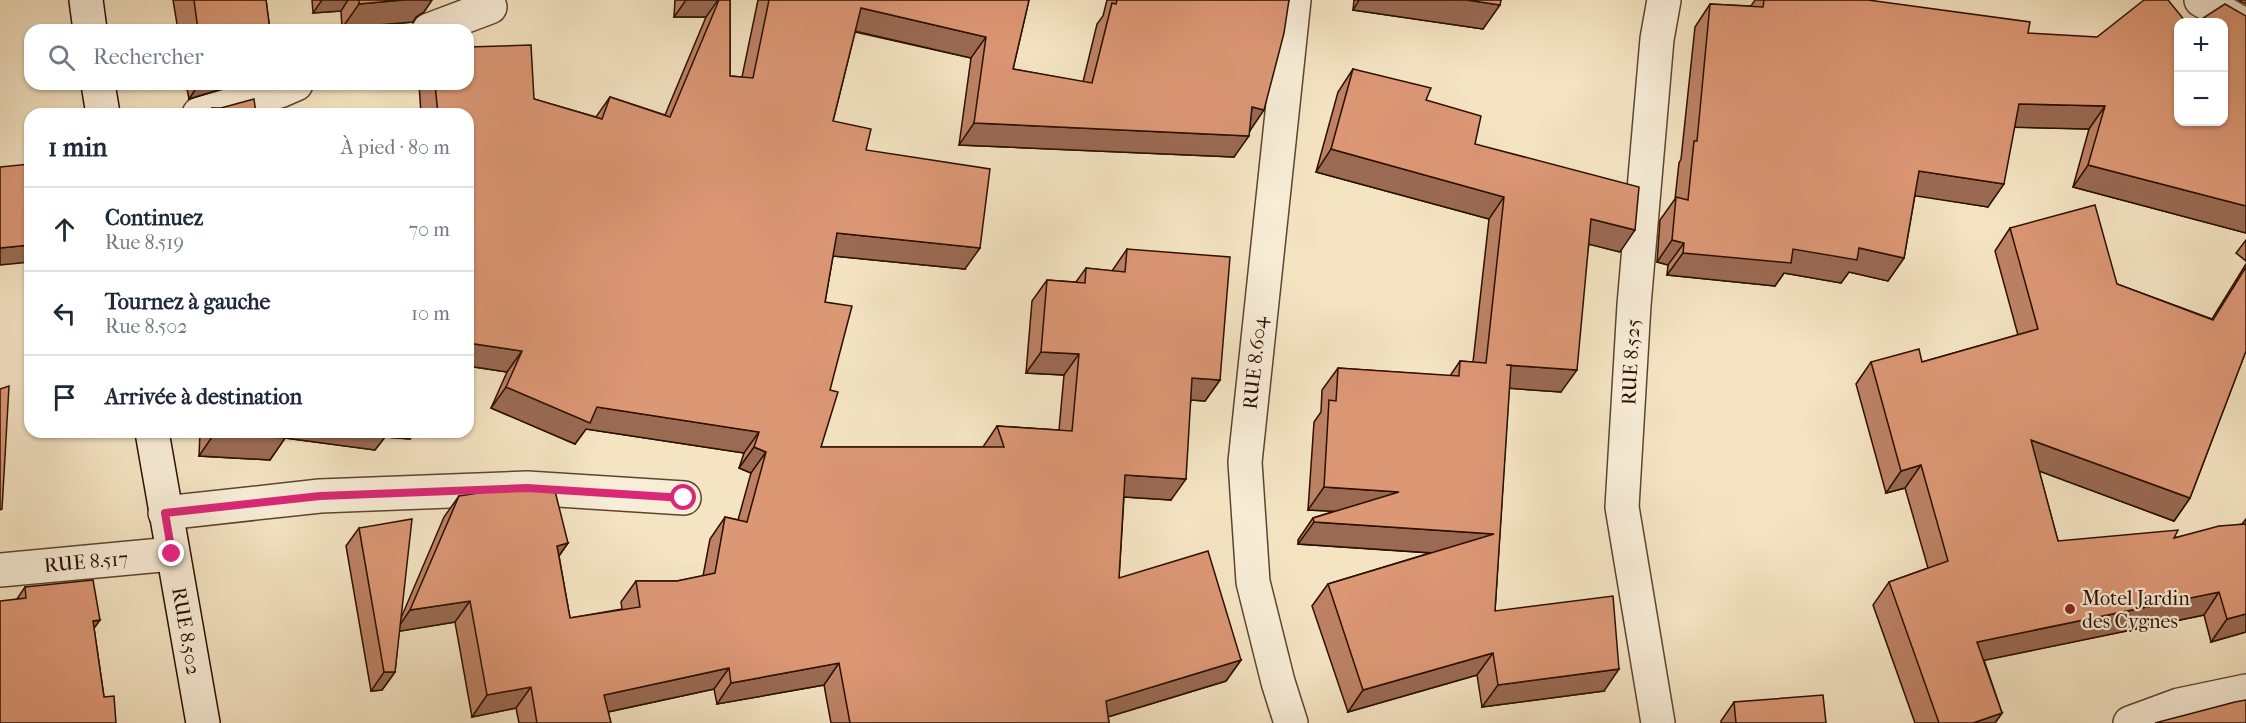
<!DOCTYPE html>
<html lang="fr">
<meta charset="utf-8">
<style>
:root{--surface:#fff;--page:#f6f6f7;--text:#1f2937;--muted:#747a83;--line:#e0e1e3}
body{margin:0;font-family:"IM FELL French Canon",serif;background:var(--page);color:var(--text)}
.controls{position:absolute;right:18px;top:18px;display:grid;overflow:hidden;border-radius:12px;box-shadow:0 2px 4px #0004}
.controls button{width:54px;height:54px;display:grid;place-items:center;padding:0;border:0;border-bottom:2px solid var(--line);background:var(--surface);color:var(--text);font:30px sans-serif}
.stop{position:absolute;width:18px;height:18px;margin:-14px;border:4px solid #db2777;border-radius:50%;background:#fff}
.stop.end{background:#db2777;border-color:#fff;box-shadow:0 2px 6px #0008}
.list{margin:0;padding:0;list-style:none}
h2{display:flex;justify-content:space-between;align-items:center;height:78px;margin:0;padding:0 24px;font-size:26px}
h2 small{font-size:20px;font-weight:400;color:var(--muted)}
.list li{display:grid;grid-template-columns:39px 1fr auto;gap:18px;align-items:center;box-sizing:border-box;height:84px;padding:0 24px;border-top:2px solid var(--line)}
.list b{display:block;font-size:22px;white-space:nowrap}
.list p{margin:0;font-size:20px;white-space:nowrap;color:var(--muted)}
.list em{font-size:20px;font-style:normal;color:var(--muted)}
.icon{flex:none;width:33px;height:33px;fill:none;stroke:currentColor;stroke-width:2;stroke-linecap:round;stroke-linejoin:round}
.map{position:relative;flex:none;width:2246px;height:723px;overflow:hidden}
.search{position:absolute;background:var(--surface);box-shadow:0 2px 4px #0004;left:24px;top:24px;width:450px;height:66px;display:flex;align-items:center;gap:15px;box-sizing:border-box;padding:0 21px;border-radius:18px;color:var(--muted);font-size:22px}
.panel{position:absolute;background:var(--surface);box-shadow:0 2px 4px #0004;left:24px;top:108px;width:450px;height:330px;border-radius:18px}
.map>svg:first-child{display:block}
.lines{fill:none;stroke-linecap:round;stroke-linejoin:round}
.street-casing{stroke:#5d4430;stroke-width:36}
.secondary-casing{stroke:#2b0f00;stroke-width:36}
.street{stroke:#f8edd7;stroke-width:33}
.secondary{stroke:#f8edd7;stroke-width:33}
.wall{fill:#bd8265;stroke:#2b0f00;stroke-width:1.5}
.shaded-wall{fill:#9a6a52;stroke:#2b0f00;stroke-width:1.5}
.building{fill:#dc9775;stroke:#2b0f00;stroke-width:1.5}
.route{stroke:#db2777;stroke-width:8}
.poi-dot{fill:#8f2418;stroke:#f8edd7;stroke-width:2}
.labels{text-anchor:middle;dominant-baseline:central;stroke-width:4.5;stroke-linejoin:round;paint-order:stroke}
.street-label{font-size:20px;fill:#2b0f00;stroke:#f8edd7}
.poi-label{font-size:20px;fill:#2b0f00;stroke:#f8edd7;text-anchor:start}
</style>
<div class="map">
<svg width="2246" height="723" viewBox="0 0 2246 723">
<rect width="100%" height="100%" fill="#f4e4c2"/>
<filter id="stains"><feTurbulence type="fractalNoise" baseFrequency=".00333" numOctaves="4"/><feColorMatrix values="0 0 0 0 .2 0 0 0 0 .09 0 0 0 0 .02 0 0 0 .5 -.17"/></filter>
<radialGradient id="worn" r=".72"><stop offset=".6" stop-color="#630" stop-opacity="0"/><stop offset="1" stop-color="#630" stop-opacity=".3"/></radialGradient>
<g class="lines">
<defs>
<g id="street">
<polyline points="2201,0 2246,26"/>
<polyline points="429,30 490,7"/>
<polyline points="199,114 280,91 296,84"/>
<polyline points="165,513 320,496 527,488 684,498"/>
<polyline points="0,570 172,554"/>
<polyline points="1291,723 1278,682 1253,582 1245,462 1294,0"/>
<polyline points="1658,723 1622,507 1634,305 1657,39 1664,0"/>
<polyline points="2130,723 2179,705 2246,691"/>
</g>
<g id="secondary">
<polyline points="86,0 90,30"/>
<polyline points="98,84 103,114"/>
<polyline points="152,432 203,723"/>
</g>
</defs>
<use href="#street" class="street-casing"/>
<use href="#secondary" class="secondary-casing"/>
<use href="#street" class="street"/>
<use href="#secondary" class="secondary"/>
</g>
<g class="wall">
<polygon points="173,0 266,0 270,30 178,30"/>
<polygon points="312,0 432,0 424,12 416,17 413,22 342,28 341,11 313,13"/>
<polygon points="675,0 730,0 730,76 742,77 758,0 1029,0 1013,69 1083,82 1097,24 1103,16 1107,0 1289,0 1250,131 1234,157 959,145 971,58 855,32 833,121 866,150 965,269 833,256 825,302 830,390 821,447 983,447 997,426 1059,430 1064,375 1026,373 1032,301 1047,280 1076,282 1086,268 1112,271 1127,249 1220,380 1205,401 1191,400 1171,500 1124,497 1119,578 1241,660 1226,681 1108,717 1109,723 831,723 824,685 717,704 714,689 608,712 611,723 519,723 516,708 472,717 455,622 399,631 395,672 382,690 371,691 346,546 359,528 401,618 444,517 459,496 568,543 559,556 570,618 622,609 621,602 636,581 677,581 703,576 710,539 725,517 738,520 751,473 739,468 744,453 586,429 575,444 491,408 507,372 468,366 468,114 421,114 419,84 468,84 534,99 596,117 610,97 665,115 706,17 674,17"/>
<polygon points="1354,0 1501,0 1483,29 1353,10"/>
<polygon points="1755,0 1868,0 2028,33 2178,122 2246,16 2246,233 2073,187 2089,129 2014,127 1988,207 1915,195 1904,258 1888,281 1849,272 1841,283 1784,273 1775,286 1667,275 1668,265 1657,262 1660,220 1675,199 1679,163 1681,159 1695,27 1710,4 1751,6"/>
<polygon points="2238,0 2246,0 2246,4"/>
<polygon points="1353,69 1426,100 1475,144 1620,252 1589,244 1561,392 1509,388 1495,611 1604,691 1482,707 1477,675 1348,712 1312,606 1328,584 1430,553 1298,544 1298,540 1313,518 1335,511 1308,510 1314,422 1321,412 1322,390 1338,368 1450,376 1460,361 1473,362 1489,219 1316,172 1338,92"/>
<polygon points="186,84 238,84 189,99"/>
<polygon points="212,108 256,114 208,114"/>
<polygon points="2010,228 2117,284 2212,319 2246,264 2246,351 2190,498 2174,521 2039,471 2058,541 2174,538 2242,524 2246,519 2246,632 2211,642 2204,615 1984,660 2002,713 1995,723 1915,723 1873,605 1889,582 1928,568 1905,488 1886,493 1856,384 1871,362 1922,362 2018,335 1995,251"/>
<polygon points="2246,240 2246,261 2236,253"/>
<polygon points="200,432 415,432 410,439 385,437 375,450 285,438 270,460 199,456"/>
<polygon points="25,587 94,628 104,697 17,599"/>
<polygon points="1734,702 1826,723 1721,723 1721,721"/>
</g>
<g class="shaded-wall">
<polygon points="322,0 348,0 341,11 313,13"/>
<polygon points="403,0 432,0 424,12 416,17 413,22 342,28 359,4"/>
<polygon points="686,0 718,0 706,17 674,17"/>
<polygon points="1359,0 1467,0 1500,5 1483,29 1353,10"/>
<polygon points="861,8 986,37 971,58 846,29"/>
<polygon points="199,84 238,84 189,99"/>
<polygon points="2019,104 2105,106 2089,129 2003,127"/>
<polygon points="1252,107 1264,110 1249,132"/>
<polygon points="974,123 1249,136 1234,157 959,145"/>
<polygon points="1331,149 1504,197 1489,219 1316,172"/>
<polygon points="2088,165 2246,206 2246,233 2073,187"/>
<polygon points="1919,171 2004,184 1988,207 1903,194"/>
<polygon points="1591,219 1635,230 1620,252 1576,241"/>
<polygon points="837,233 980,248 965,269 822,255"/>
<polygon points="1672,240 1684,243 1668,265 1657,262"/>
<polygon points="30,245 30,262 0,265 0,248"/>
<polygon points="1859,248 1904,258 1888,281 1849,272 1841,283 1784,273 1775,286 1667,275 1683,253 1793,249"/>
<polygon points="468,343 522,351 507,372 468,366"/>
<polygon points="1041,352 1079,354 1064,375 1026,373"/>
<polygon points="1506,365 1577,370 1561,392 1490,387"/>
<polygon points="1192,378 1220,380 1205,401 1177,399"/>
<polygon points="506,387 597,407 759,432 744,453 586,429 575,444 491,408"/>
<polygon points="275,432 415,432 410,439 385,437 375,450 285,438 270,460 199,456 214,434"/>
<polygon points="2031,440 2190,498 2174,521 2015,462"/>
<polygon points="754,447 766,452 751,473 739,468"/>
<polygon points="1921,465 1905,488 1886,493 1901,471"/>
<polygon points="1125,475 1186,479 1171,500 1110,496"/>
<polygon points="1324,487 1399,492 1383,514 1308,510"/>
<polygon points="1314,522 1494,534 1479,556 1298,544"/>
<polygon points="568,543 553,564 557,546"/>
<polygon points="2219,592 2204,615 1962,665 1977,642"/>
<polygon points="470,601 455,622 395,632 410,610"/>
<polygon points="2246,614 2246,632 2211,642 2227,619"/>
<polygon points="100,620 87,638 93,621"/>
<polygon points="1493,653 1477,675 1348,712 1363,690"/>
<polygon points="1241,660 1226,681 1091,722 1106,701"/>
<polygon points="839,663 824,685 717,704 731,683"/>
<polygon points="729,668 714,689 589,716 604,695"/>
<polygon points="1619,669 1604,691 1482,707 1498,685"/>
<polygon points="384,672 395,672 382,690 371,691"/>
<polygon points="531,687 516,708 472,717 487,695"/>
<polygon points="2002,713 1995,723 1973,723"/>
</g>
<g class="building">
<polygon points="194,0 266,0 270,30 198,30"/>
<polygon points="359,0 403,0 359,4"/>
<polygon points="719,0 730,0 730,76 753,78 769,0 1029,0 1013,69 1092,83 1112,3 1116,4 1117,0 1289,0 1284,33 1264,110 1252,107 1249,136 974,123 986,37 861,8 833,121 871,129 866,150 990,169 980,248 837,233 825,302 852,306 830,390 838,392 821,447 1004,447 997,426 1072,431 1079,354 1041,352 1047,280 1085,283 1086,268 1125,272 1127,249 1230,257 1220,380 1192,378 1186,479 1125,475 1119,578 1208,551 1241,660 1106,701 1109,723 850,723 839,663 731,683 729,668 604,695 611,723 537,723 531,687 487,695 470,601 410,610 459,496 505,489 554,487 568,543 557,546 570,618 640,607 636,581 677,581 715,573 725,517 747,522 766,452 754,447 759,432 597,407 590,423 506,387 522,351 468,343 468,114 438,114 435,84 468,84 468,47 531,45 534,99 602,119 610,97 670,117"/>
<polygon points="1467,0 1501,0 1500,5"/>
<polygon points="1764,0 1868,0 2030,22 2028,33 2097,37 2144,0 2168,0 2186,22 2178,22 2178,122 2223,122 2223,22 2197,22 2225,4 2246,16 2246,206 2088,165 2105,106 2019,104 2004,184 1919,171 1904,258 1859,248 1857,260 1793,249 1791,263 1683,253 1684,243 1672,240 1676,197 1688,200 1694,141 1697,141 1710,4 1763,7"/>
<polygon points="1353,69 1431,88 1426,100 1481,116 1475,144 1639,187 1635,230 1591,219 1577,370 1506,365 1511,365 1495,611 1613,596 1619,669 1498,685 1493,653 1363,690 1328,584 1494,534 1314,522 1313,518 1399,492 1324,487 1329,400 1336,401 1338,368 1459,376 1460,361 1486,363 1504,197 1331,149"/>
<polygon points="254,99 256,114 213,114 212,108 221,108"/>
<polygon points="30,164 30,245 0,248 0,167"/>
<polygon points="2095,205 2117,284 2213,320 2246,267 2246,351 2190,498 2031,440 2058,541 2178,530 2174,538 2219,526 2246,524 2246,614 2227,619 2219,592 1977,642 2002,713 1973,723 1939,723 1889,582 1948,561 1921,465 1901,471 1871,362 1919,349 1922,362 2038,329 2010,228"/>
<polygon points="9,386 2,509 0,510 0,389"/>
<polygon points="214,432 286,432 285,438 214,434"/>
<polygon points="412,519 395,672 384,672 359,528"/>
<polygon points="93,580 100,620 93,621 104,697 114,696 116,723 0,723 0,601 26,598 25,587"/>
<polygon points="1823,695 1826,723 1736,723 1734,702"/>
<polygon points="2246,700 2246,723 2155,723 2235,702"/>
</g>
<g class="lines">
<polyline class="route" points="172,554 165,513 320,496 527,488 684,498"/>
</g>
<circle class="poi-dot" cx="2070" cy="609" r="6"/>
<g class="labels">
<g class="street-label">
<text transform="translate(1631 362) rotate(-87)">RUE 8.525</text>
<text transform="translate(1255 363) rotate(-84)">RUE 8.604</text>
<text transform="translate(86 562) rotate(-5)">RUE 8.517</text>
<text transform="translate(186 631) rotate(80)">RUE 8.502</text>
</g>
<g class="poi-label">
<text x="2082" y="598">Motel Jardin<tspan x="2082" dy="23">des Cygnes</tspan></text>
</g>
</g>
<rect width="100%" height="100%" filter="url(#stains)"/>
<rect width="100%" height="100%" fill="url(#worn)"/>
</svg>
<div class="controls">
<button>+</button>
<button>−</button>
</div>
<div class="stop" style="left:684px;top:498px"></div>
<div class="stop end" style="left:172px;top:554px"></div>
<div class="search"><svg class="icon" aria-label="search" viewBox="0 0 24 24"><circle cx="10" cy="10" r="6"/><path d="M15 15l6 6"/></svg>Rechercher</div>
<section class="panel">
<h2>1 min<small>À pied · 80 m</small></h2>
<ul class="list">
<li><svg class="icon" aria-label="ahead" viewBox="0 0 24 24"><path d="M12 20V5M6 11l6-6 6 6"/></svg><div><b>Continuez</b><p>Rue 8.519</p></div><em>70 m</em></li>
<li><svg class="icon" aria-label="left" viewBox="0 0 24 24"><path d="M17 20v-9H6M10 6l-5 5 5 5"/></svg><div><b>Tournez à gauche</b><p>Rue 8.502</p></div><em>10 m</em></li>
<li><svg class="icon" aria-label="arrive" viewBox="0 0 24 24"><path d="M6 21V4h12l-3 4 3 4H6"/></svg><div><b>Arrivée à destination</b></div></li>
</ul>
</section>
</div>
